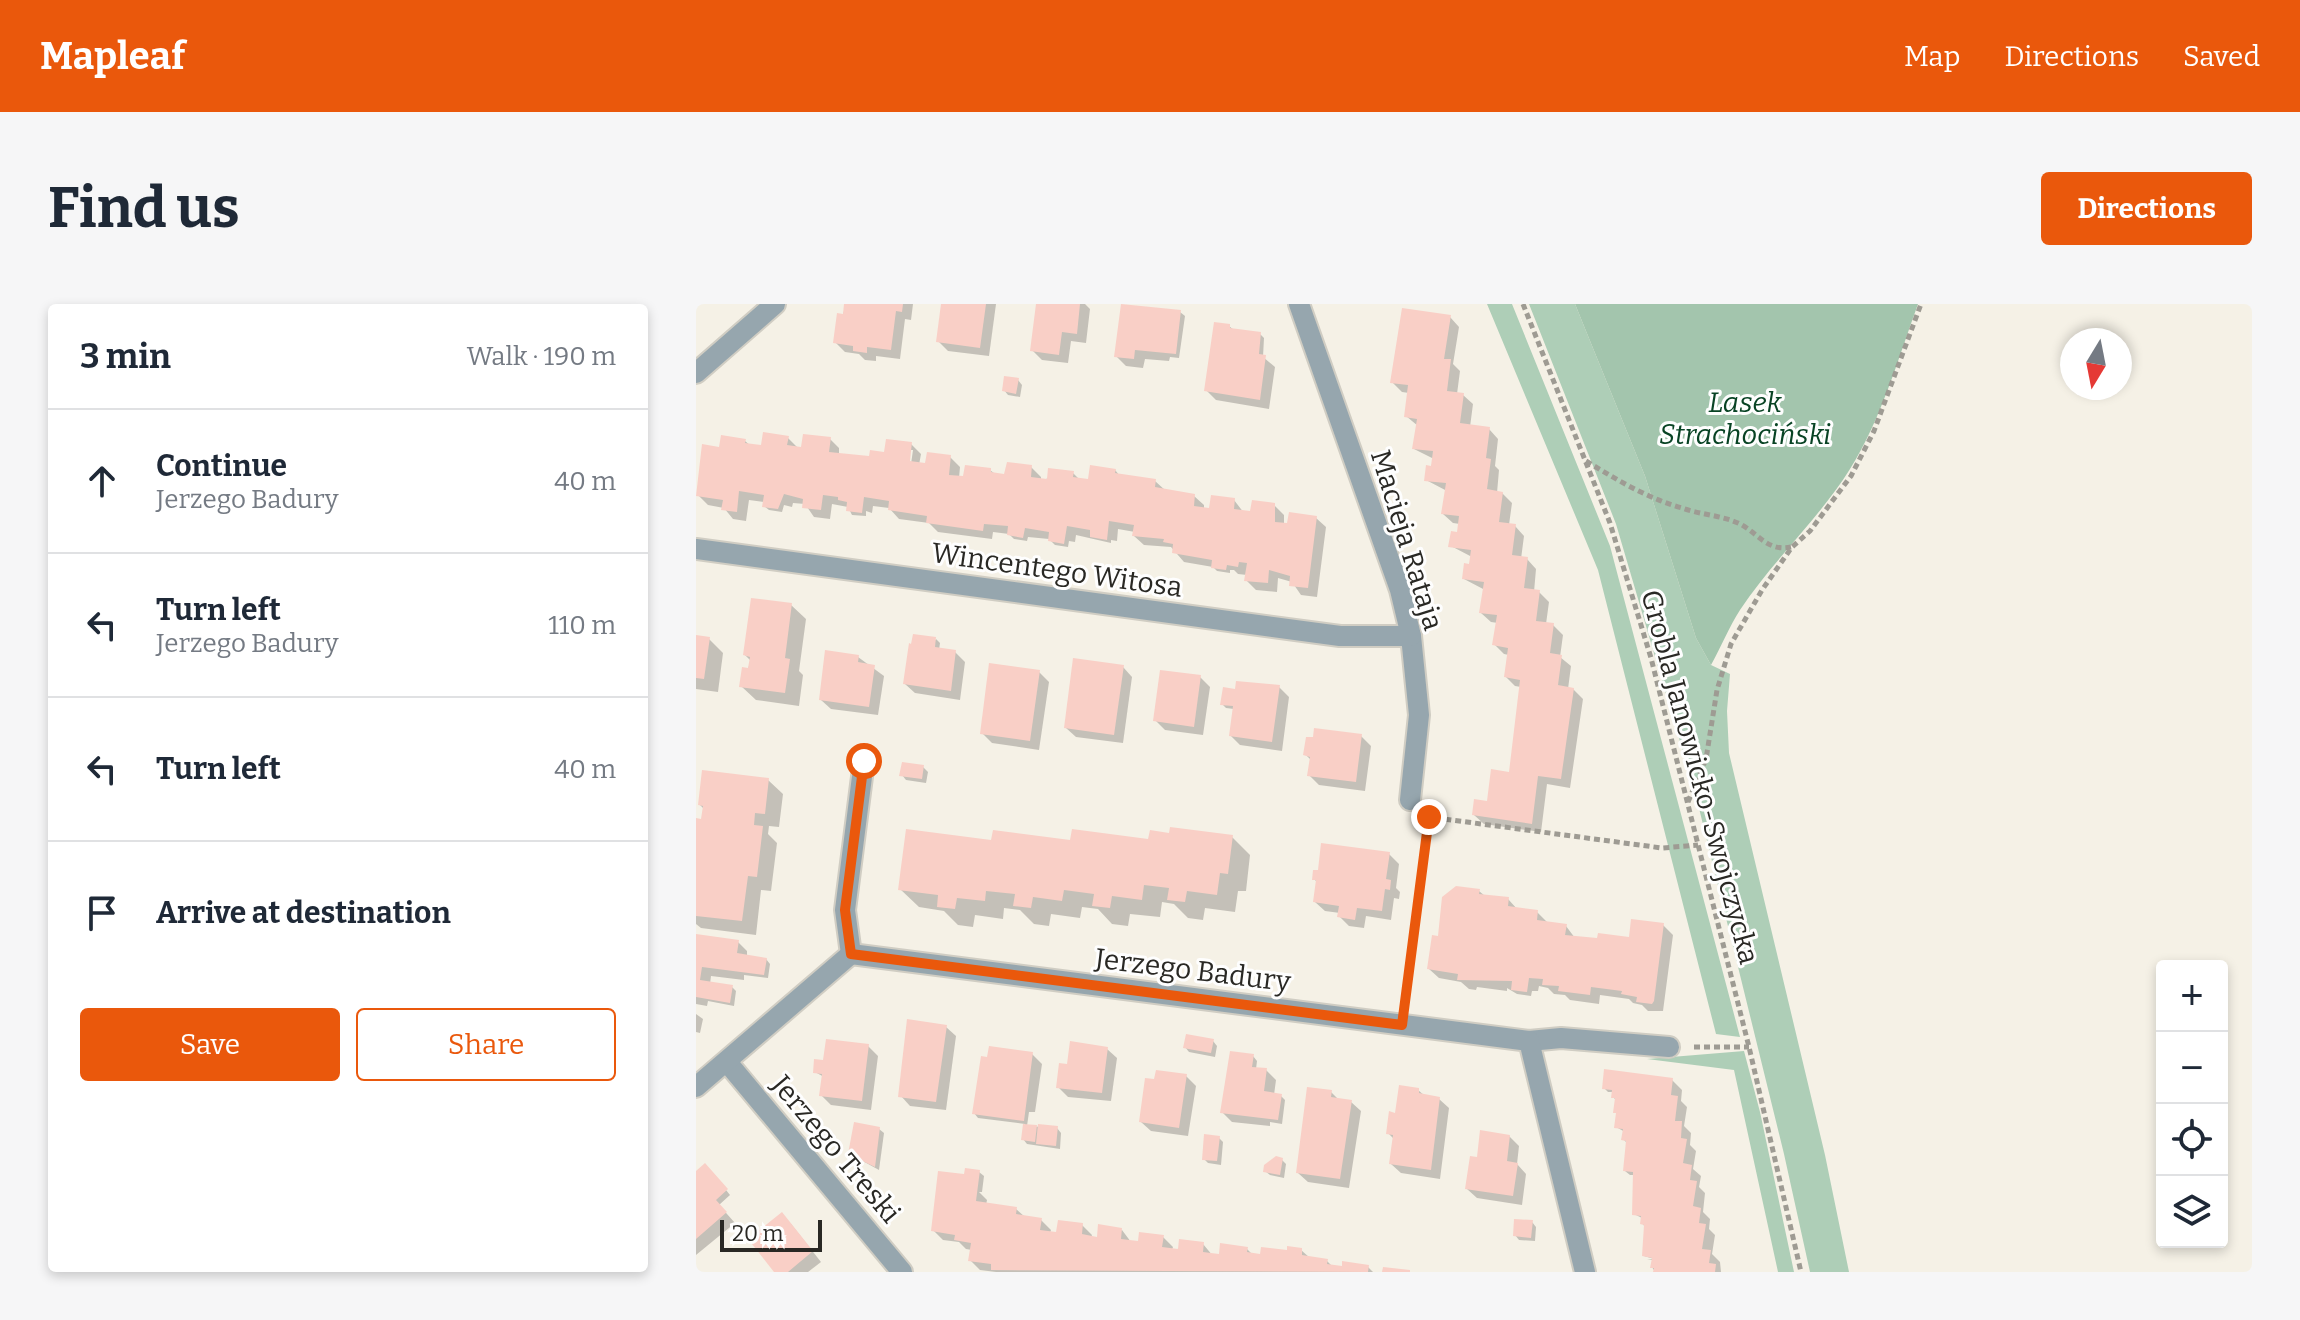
<!DOCTYPE html>
<meta charset="utf-8">
<style>
:root{--surface:#fff;--page:#f6f6f7;--text:#1f2937;--muted:#747a83;--line:#e0e1e3;--accent:#ea580c}
body{margin:0;font-family:Bitter,serif;background:var(--page);color:var(--text)}
.controls{position:absolute;right:24px;bottom:24px;display:grid;overflow:hidden;border-radius:8px;box-shadow:0 4px 12px #0003}
.controls button{width:72px;height:72px;display:grid;place-items:center;padding:0;border:0;border-bottom:2px solid var(--line);background:var(--surface);color:var(--text);font:40px sans-serif}
.compass{position:absolute;left:1364px;top:24px;width:72px;height:72px;border-radius:50%;background:var(--surface);box-shadow:0 4px 12px #0003;rotate:190deg}
.scale{position:absolute;left:24px;bottom:20px;width:102px;box-sizing:border-box;padding-left:8px;border:4px solid #292824;border-top:0;font-size:22px;line-height:28px;white-space:nowrap;color:#292824;-webkit-text-stroke:6px #fefefe;paint-order:stroke}
.stop{position:absolute;width:24px;height:24px;margin:-18px;border:6px solid #ea580c;border-radius:50%;background:#fff}
.stop.end{background:#ea580c;border-color:#fff;box-shadow:0 2px 8px #0008}
.list{margin:0;padding:0;list-style:none}
h2{display:flex;justify-content:space-between;align-items:center;height:104px;margin:0;padding:0 32px;font-size:34px}
h2 small{font-size:26px;font-weight:400;color:var(--muted)}
.list li{display:grid;grid-template-columns:52px 1fr auto;gap:24px;align-items:center;box-sizing:border-box;height:144px;padding:0 32px;border-top:2px solid var(--line)}
.list b{display:block;font-size:30px;white-space:nowrap}
.list p{margin:0;font-size:26px;white-space:nowrap;color:var(--muted)}
.list em{font-size:26px;font-style:normal;color:var(--muted)}
.actions{display:flex;gap:16px;padding:24px 32px}
.actions a{flex:1;padding:18px 0;border:2px solid var(--accent);border-radius:8px;text-align:center;font-size:28px;color:var(--accent)}
.actions .main{background:var(--accent);color:#fff}
.icon{flex:none;width:44px;height:44px;fill:none;stroke:currentColor;stroke-width:2;stroke-linecap:round;stroke-linejoin:round}
.map{position:relative;flex:none;width:1556px;height:968px;overflow:hidden;border-radius:8px}
header{display:flex;align-items:center;gap:48px;box-sizing:border-box;height:112px;padding:0 40px;background:var(--accent);color:#fff}
header strong{font-size:38px}
nav{display:flex;gap:44px;margin-inline-start:auto;font-size:28px}
.intro{display:flex;align-items:center;justify-content:space-between;box-sizing:border-box;height:192px;padding:0 48px}
h1{margin:0;font-size:56px}
.button{padding:20px 36px;border-radius:8px;background:var(--accent);color:#fff;font-size:28px;font-weight:700}
main{display:flex;gap:48px;padding:0 48px}
aside{flex:1;background:var(--surface);border-radius:8px;box-shadow:0 4px 12px #0003}
.map>svg:first-child{display:block}
.green{fill:#aeceb7}
.forest{fill:#a3c5ad}
.shadow{fill:#0003;fill-rule:evenodd}
.building{fill:#f9cfc6}
.lines{fill:none;stroke-linecap:round;stroke-linejoin:round}
.service-casing{stroke:#d0cdc3;stroke-width:24}
.minor-casing{stroke:#d0cdc3;stroke-width:24}
.path{stroke:#9e9b93;stroke-width:5;stroke-dasharray:6 4;stroke-linecap:butt}
.service{stroke:#96a6ae;stroke-width:20}
.minor{stroke:#96a6ae;stroke-width:20}
.route{stroke:#ea580c;stroke-width:10}
.labels{text-anchor:middle;dominant-baseline:central;stroke-width:6;stroke-linejoin:round;paint-order:stroke}
.park-label{font-size:28px;font-style:italic;fill:#084324;stroke:#fefefe}
.street-label{font-size:28px;fill:#292824;stroke:#fefefe}
</style>
<header>
<strong>Mapleaf</strong>
<nav><a>Map</a><a>Directions</a><a>Saved</a></nav>
</header>
<div class="intro"><h1>Find us</h1><a class="button">Directions</a></div>
<main>
<aside>
<h2>3 min<small>Walk · 190 m</small></h2>
<ul class="list">
<li><svg class="icon" aria-label="ahead" viewBox="0 0 24 24"><path d="M12 20V5M6 11l6-6 6 6"/></svg><div><b>Continue</b><p>Jerzego Badury</p></div><em>40 m</em></li>
<li><svg class="icon" aria-label="left" viewBox="0 0 24 24"><path d="M17 20v-9H6M10 6l-5 5 5 5"/></svg><div><b>Turn left</b><p>Jerzego Badury</p></div><em>110 m</em></li>
<li><svg class="icon" aria-label="left" viewBox="0 0 24 24"><path d="M17 20v-9H6M10 6l-5 5 5 5"/></svg><div><b>Turn left</b></div><em>40 m</em></li>
<li><svg class="icon" aria-label="arrive" viewBox="0 0 24 24"><path d="M6 21V4h12l-3 4 3 4H6"/></svg><div><b>Arrive at destination</b></div></li>
</ul>
<div class="actions"><a class="main">Save</a><a>Share</a></div>
</aside>
<div class="map">
<svg width="1556" height="968" viewBox="0 0 1556 968">
<rect width="100%" height="100%" fill="#f5f1e6"/>
<g class="green">
<polygon points="791,0 816,0 914,242 1044,733 1020,730 902,266"/>
<polygon points="833,0 879,0 949,172 1000,334 1015,361 1034,370 1031,407 1033,449 1129,851 1153,968 1114,968 1088,850 1000,492 920,220"/>
<polygon points="1048,747 1064,808 1098,968 1082,968 1038,766 951,755"/>
</g>
<path class="forest" d="M879,0H1222C1202,55 1185,116 1154,165C1122,216 1077,256 1044,306C1033,323 1025,343 1015,361L1000,334L949,172Z"/>
<g class="shadow">
<polygon points="150,0 217,0 215,16 209,15 204,55 180,52 180,57 169,56 163,50 149,48 139,38"/>
<polygon points="246,0 300,0 293,52 252,47 242,37"/>
<polygon points="342,0 389,0 394,5 390,39 375,37 372,59 346,56 336,46"/>
<polygon points="484,8 489,12 483,54 474,53 473,57 449,55 447,64 430,62 420,52"/>
<polygon points="754,13 763,23 757,60 764,67 761,90 767,91 777,100 774,123 793,125 802,135 799,162 803,166 801,189 806,189 816,199 813,221 819,222 828,232 825,255 831,255 840,265 838,288 843,288 853,298 850,320 857,321 867,331 864,353 875,362 872,385 877,385 887,395 874,484 851,480 845,528 788,520 778,511 792,499 814,470 825,383 819,382 810,373 813,351 808,350 799,341 802,319 795,318 785,309 789,286 768,275 776,253 755,242 762,232 764,220 757,219 747,210 751,187 730,176 738,155 718,145 722,122 710,112 713,89 706,88 696,78"/>
<polygon points="533,22 539,27 564,30 568,34 567,53 579,63 573,105 520,96 510,86"/>
<polygon points="322,76 326,81 324,93 312,91 308,86"/>
<path d="M92,134L102,144L134,135L143,144V151L175,155L215,140L225,150L223,161L254,153L264,163L263,174L294,166L299,170L310,172L335,163L345,173V176L377,169L384,176L394,177L419,166L424,172L459,177L470,187L498,192L508,201V205L514,206L538,196L548,209L578,201L588,211V221L620,214L630,223L621,293L605,291L596,278L582,274L581,288L560,286L550,276L551,271L542,270L538,266H534V269L521,267L517,263L488,258L475,243L448,241L438,232L439,228L422,225L421,237L415,236V239L380,231L379,238L373,237L372,243L359,241L353,235L332,233L331,237L318,235L313,230L297,228L296,235L242,228L233,219L203,215L193,204L177,202L176,209L170,207V212L156,211L152,203L136,200L134,215L118,213L109,200L97,199L96,203L88,201L86,208L73,206L68,202L69,198L53,196L50,217L37,215L28,204L12,201L2,191L24,146L49,137L55,142L66,144ZM213,146H217L214,167Z"/>
<polygon points="95,301 110,315 103,367 107,371 103,402 60,396 45,382 55,357 49,351"/>
<polygon points="0,333 13,335 27,349 22,388 0,385"/>
<polygon points="240,335 244,339 243,346 259,348 269,358 264,396 219,389 209,380"/>
<polygon points="162,353 188,372 182,411 135,405 125,396"/>
<polygon points="427,363 436,373 427,439 380,433 370,424"/>
<polygon points="343,368 353,378 343,446 296,439 286,429"/>
<polygon points="504,373 514,383 507,431 469,426 459,416"/>
<polygon points="583,383 593,393 586,447 544,441 535,432 538,405 530,404 526,400 541,387"/>
<polygon points="665,432 675,442 669,487 623,481 613,471 615,456 610,451"/>
<polygon points="227,463 232,468 230,479 210,476 206,471"/>
<polygon points="72,476 87,490 83,523 73,522 72,530 81,539 75,587 65,586 60,631 5,624 0,620 0,531 7,517 8,505 4,501"/>
<polygon points="536,533 554,551 550,587 542,587 539,608 509,604 507,616 492,614 478,600 466,598 464,613 434,610 432,622 416,620 402,605 386,603 384,614 355,610 353,622 338,620 324,606 308,604 307,615 279,611 277,623 262,621 248,607 223,603 204,585 296,539 454,537"/>
<polygon points="693,550 703,560 700,584 704,588 703,595 698,594 695,616 670,612 668,624 653,622 643,612 644,609 629,607 619,598 622,579 618,575"/>
<polygon points="783,587 789,592 812,595 822,606 841,608 851,618 870,622 879,634 934,635 967,621 977,631 967,707 952,707 946,701 937,699 933,695 904,691 903,700 874,696 869,691 858,690 852,684 843,682 842,687 836,687 835,692 821,690 811,684 811,687 781,683 780,686 773,685 765,678 743,674 733,665 743,634"/>
<polygon points="0,632 42,638 51,647 51,653 70,655 74,660 72,674 48,671 48,676 15,672 14,680 36,683 40,687 38,702 12,697 11,702 0,700"/>
<polygon points="0,710 7,715 4,729 0,728"/>
<polygon points="250,723 260,732 250,806 214,802 205,792"/>
<polygon points="517,737 521,742 519,753 493,748 489,743"/>
<polygon points="172,742 182,752 175,806 135,801 125,791 128,773 119,768"/>
<polygon points="411,745 421,754 415,797 372,793 362,783"/>
<polygon points="336,750 346,760 339,808 333,808 331,822 361,824 365,829 364,845 331,840 327,835 329,820 282,814 278,809"/>
<polygon points="557,752 561,757 560,765 570,766 580,776 578,791 585,792 589,796 586,820 574,818 574,822 536,818 526,808"/>
<polygon points="490,772 500,782 492,832 455,827 445,818"/>
<polygon points="976,776 986,786 985,797 991,803 988,822 995,829 994,841 1000,847 997,865 1005,872 1003,883 1009,889 1007,908 1014,915 1013,925 1019,931 1016,950 1024,958 1025,968 959,968 956,963 957,956 951,955 958,955 948,952 949,923 946,919 946,914 938,910 939,871 934,871 929,867 931,839 927,835 929,828 920,823 921,797 917,793 918,788 912,788 908,784"/>
<polygon points="722,786 729,792 743,795 753,804 744,875 705,869 695,860 698,835 692,829 701,811"/>
<polygon points="635,788 643,796 655,798 665,807 653,884 612,878 602,869"/>
<polygon points="183,825 188,829 183,866 154,850"/>
<polygon points="813,832 823,842 821,860 830,870 826,901 781,894 771,885 781,855"/>
<polygon points="523,834 527,838 525,861 512,859 508,855"/>
<polygon points="586,856 590,860 588,874 574,871 569,867"/>
<polygon points="14,866 34,891 23,901 39,919 0,951 0,869"/>
<polygon points="283,868 288,872 286,888 283,888 291,896 290,901 320,905 329,913 345,916 355,926 354,929 362,930 386,921 396,931 395,934 402,935 426,926 435,938 467,933 477,943 476,946 507,940 517,952 551,945 557,951 605,946 614,954 631,957 637,963 672,963 677,968 300,968 284,966 274,956 276,946 270,945 263,938 247,936 237,926 267,872"/>
<polygon points="836,918 840,923 839,937 823,936 819,931"/>
<polygon points="95,920 125,958 112,968 81,968"/>
</g>
<g class="building">
<polygon points="148,0 207,0 206,8 200,7 195,46 171,43 171,49 157,47 157,42 137,39 141,9 147,10"/>
<polygon points="245,0 290,0 284,44 240,38"/>
<polygon points="340,0 384,0 381,30 366,28 363,51 334,47"/>
<polygon points="425,0 485,6 480,50 439,46 438,55 418,53"/>
<polygon points="706,4 755,11 748,55 755,55 751,87 768,89 764,119 794,123 790,154 795,155 791,185 807,188 803,218 820,220 816,251 832,253 828,284 844,286 840,317 858,319 854,349 866,351 862,381 878,384 865,475 842,472 836,520 776,511 778,495 791,497 795,465 813,468 824,376 808,373 812,344 796,341 801,311 783,309 788,278 766,275 768,259 773,260 775,246 752,243 755,227 761,228 763,212 745,210 750,179 728,177 730,161 735,162 737,147 716,145 721,115 708,113 712,81 694,79"/>
<polygon points="518,18 534,20 534,24 565,28 563,50 570,51 564,96 508,87"/>
<polygon points="308,72 323,74 320,90 306,87"/>
<polygon points="67,128 93,132 91,141 105,143 107,130 135,133 133,148 173,152 174,146 188,148 190,135 216,138 214,157 229,159 231,148 255,151 253,171 267,172 269,161 295,164 295,168 308,170 311,158 336,161 335,173 351,175 352,164 378,167 377,173 392,175 394,161 420,165 419,169 460,175 459,183 499,190 498,202 513,204 515,191 539,194 538,205 554,207 556,196 579,199 579,218 591,219 593,208 621,212 612,284 593,282 594,272 573,266 572,279 548,277 551,259 543,258 542,263 531,261 530,266 515,264 516,256 476,249 477,240 467,238 468,235 436,232 438,221 413,217 411,236 394,233 394,226 371,222 368,240 352,237 353,228 329,224 327,234 311,231 312,222 288,220 287,227 230,219 231,212 192,206 193,197 168,193 166,209 150,207 151,198 142,196 142,193 127,191 125,206 106,204 107,195 88,190 82,205 66,203 68,191 43,187 41,208 25,206 27,196 0,192 6,140 23,143 25,131 50,135 49,139 65,141"/>
<polygon points="55,294 96,299 89,354 94,355 89,389 43,383 46,363 52,364 54,353 47,351"/>
<polygon points="217,330 240,333 239,343 260,346 255,387 207,380 213,339 215,340"/>
<polygon points="0,331 14,333 8,375 0,374"/>
<polygon points="129,346 163,351 162,358 179,361 173,403 123,396"/>
<polygon points="377,354 428,361 418,431 368,424"/>
<polygon points="293,359 344,366 334,437 284,430"/>
<polygon points="464,366 505,371 498,423 457,417"/>
<polygon points="540,377 584,381 576,438 533,432 537,402 524,401 527,383 539,385"/>
<polygon points="618,424 666,430 660,478 611,472 614,453 607,451 610,433 617,433"/>
<polygon points="206,458 228,461 226,475 203,472"/>
<polygon points="6,466 73,474 69,510 59,509 58,521 67,522 61,573 52,572 46,617 0,612 0,514 5,515 7,502 2,501"/>
<polygon points="474,523 537,531 532,570 524,569 521,591 491,587 489,598 471,596 473,584 448,581 446,596 416,592 414,604 396,602 398,590 368,586 366,597 337,593 335,604 317,602 319,590 290,587 289,597 261,594 259,605 241,603 242,591 202,586 210,525 295,536 297,526 374,536 376,525 452,535 454,526 473,529"/>
<polygon points="625,539 694,548 690,575 695,576 694,586 689,585 686,607 661,604 659,616 641,613 643,602 617,598 620,576 616,576 617,566 622,566"/>
<polygon points="760,582 784,585 783,590 813,593 812,602 842,606 841,616 871,620 869,631 901,634 902,629 933,633 935,615 968,619 958,697 956,700 940,698 941,693 925,690 926,687 895,683 894,691 862,687 863,682 846,681 847,675 833,674 831,688 815,686 816,677 761,676 762,670 731,665 736,631 742,632 746,593"/>
<polygon points="0,630 43,636 41,649 71,654 68,671 6,663 4,676 37,681 34,699 0,693"/>
<polygon points="211,715 251,721 240,798 202,793"/>
<polygon points="490,730 518,735 515,749 487,744"/>
<polygon points="130,735 173,740 166,797 123,792 126,770 117,769 118,755 127,756"/>
<polygon points="374,737 412,743 406,789 360,784 363,759 371,760"/>
<polygon points="293,742 337,748 328,817 276,810 285,752 291,753"/>
<polygon points="534,747 558,750 556,763 571,764 568,787 586,790 582,816 524,809"/>
<polygon points="908,765 977,774 975,791 982,792 979,817 986,817 985,834 991,835 987,859 996,861 994,876 1001,877 997,902 1005,904 1003,919 1010,920 1006,945 1015,946 1013,959 1020,960 1019,968 957,968 958,964 954,964 956,954 946,952 948,921 944,920 945,912 936,911 937,868 927,867 930,837 925,836 927,825 918,824 920,809 917,809 919,794 915,794 916,786 906,785"/>
<polygon points="460,766 491,770 483,824 443,818 449,774 458,775"/>
<polygon points="703,781 723,784 723,789 744,793 735,866 693,860 697,831 690,830 693,807 699,809"/>
<polygon points="611,783 636,786 635,793 656,796 644,875 600,869"/>
<polygon points="158,818 184,823 179,863 152,850"/>
<polygon points="327,820 341,821 339,838 325,836"/>
<polygon points="342,820 362,822 360,842 340,840"/>
<polygon points="784,826 814,831 811,857 822,859 817,892 769,885 774,852 781,853"/>
<polygon points="508,830 524,832 521,857 506,856"/>
<polygon points="580,852 587,854 584,871 567,868 568,861"/>
<polygon points="9,859 32,885 20,896 31,908 0,935 0,867"/>
<polygon points="269,864 284,866 280,897 321,903 320,910 346,914 344,926 360,928 362,916 387,919 386,930 401,933 402,920 426,924 425,935 442,937 443,928 468,931 466,943 482,945 483,935 508,938 507,948 523,950 524,939 552,943 551,948 564,950 565,943 591,946 591,942 606,944 606,951 632,955 631,960 646,962 646,957 673,961 672,968 295,966 295,960 272,957 275,939 258,936 259,931 235,927 242,867 268,870"/>
<polygon points="86,908 117,947 92,968 78,968 52,935"/>
<polygon points="818,915 837,916 835,934 817,932"/>
<polygon points="687,963 714,966 714,968 686,968"/>
</g>
<g class="lines">
<defs>
<polyline id="service" points="833,737 865,734 973,743"/>
<g id="minor">
<polyline points="603,0 704,286 715,332 723,411 714,496"/>
<polyline points="0,69 79,0"/>
<polyline points="0,245 644,332 715,332"/>
<polyline points="168,457 149,606 155,650 833,737 889,968"/>
<polyline points="31,758 206,968"/>
<polyline points="0,783 155,650"/>
</g>
</defs>
<use href="#service" class="service-casing"/>
<use href="#minor" class="minor-casing"/>
<g class="path">
<polyline points="827,0 914,219 955,354 1053,743 1105,968"/>
<path d="M890,157C921,176 951,194 986,204C1005,211 1027,211 1046,221C1063,231 1073,248 1095,243"/>
<polyline points="992,498 1010,455 1021,386 1035,340 1066,286 1096,243 1114,227 1155,172 1178,127 1225,0"/>
<polyline points="709,695 733,513 966,544 1002,541"/>
<polyline points="998,743 1053,743"/>
</g>
<use href="#service" class="service"/>
<use href="#minor" class="minor"/>
</g>
<g class="lines">
<polyline class="route" points="168,457 149,606 155,650 706,721 733,513"/>
</g>
<g class="labels">
<g class="park-label">
<text x="1049" y="98">Lasek<tspan x="1049" dy="32">Strachociński</tspan></text>
</g>
<g class="street-label">
<text transform="translate(711 236) rotate(73)">Macieja Rataja</text>
<text transform="translate(361 266) rotate(8)">Wincentego Witosa</text>
<text transform="translate(1004 473) rotate(75)">Grobla Janowicko-Swojczycka</text>
<text transform="translate(497 666) rotate(7)">Jerzego Badury</text>
<text transform="translate(140 845) rotate(50)">Jerzego Treski</text>
</g>
</g>
</svg>
<div class="controls">
<button>+</button>
<button>−</button>
<button><svg class="icon" aria-label="locate" viewBox="0 0 24 24"><circle cx="12" cy="12" r="6"/><path d="M12 2v4M12 18v4M2 12h4M18 12h4"/></svg></button>
<button><svg class="icon" aria-label="layers" viewBox="0 0 24 24"><path d="M12 4l9 5-9 5-9-5zM3 14l9 5 9-5"/></svg></button>
</div>
<svg class="compass" viewBox="-18 -18 36 36"><path d="M0-13l5 13h-10z" fill="#e53935"/><path d="M0 13l5-13h-10z" fill="#747a83"/></svg>
<div class="scale">20 m</div>
<div class="stop" style="left:168px;top:457px"></div>
<div class="stop end" style="left:733px;top:513px"></div>
</div>
</main>
